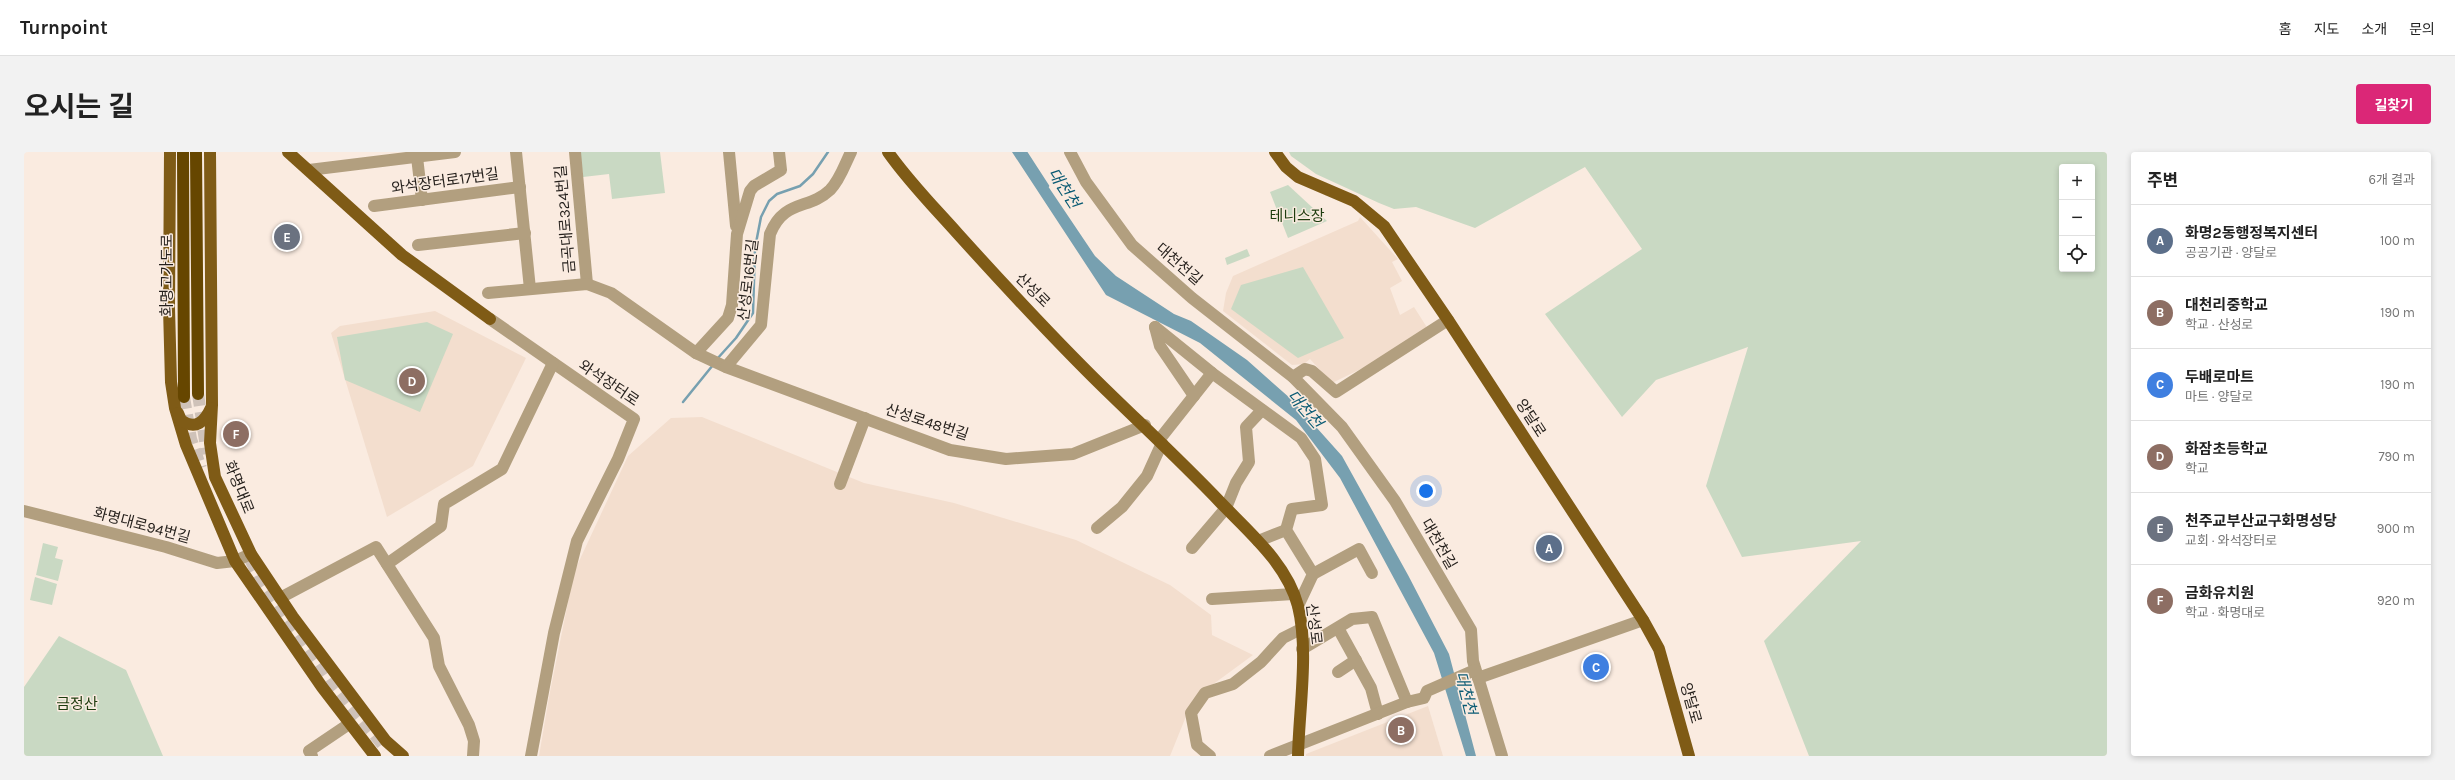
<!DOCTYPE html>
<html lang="ko">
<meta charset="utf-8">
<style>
:root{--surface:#fff;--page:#f2f2f2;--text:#222;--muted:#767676;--line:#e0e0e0;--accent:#db2777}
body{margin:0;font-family:Karla,"Noto Sans KR",sans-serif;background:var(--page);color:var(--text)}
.controls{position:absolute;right:12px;top:12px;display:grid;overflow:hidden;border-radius:4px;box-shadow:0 2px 6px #0003}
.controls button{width:36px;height:36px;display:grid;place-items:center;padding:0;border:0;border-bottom:1px solid var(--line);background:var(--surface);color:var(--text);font:20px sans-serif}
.you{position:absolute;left:1402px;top:339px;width:14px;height:14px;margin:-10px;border:3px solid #fff;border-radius:50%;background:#1a73e8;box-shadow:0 0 0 6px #1a73e833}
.badge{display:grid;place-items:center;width:26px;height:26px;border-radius:50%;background:var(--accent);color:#fff;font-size:13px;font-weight:700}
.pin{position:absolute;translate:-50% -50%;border:2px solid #fff;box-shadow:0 1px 4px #0006}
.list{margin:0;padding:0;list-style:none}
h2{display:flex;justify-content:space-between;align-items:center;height:52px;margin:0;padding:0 16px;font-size:17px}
h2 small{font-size:13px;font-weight:400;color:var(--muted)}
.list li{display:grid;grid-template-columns:26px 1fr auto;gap:12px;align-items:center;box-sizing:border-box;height:72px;padding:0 16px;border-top:1px solid var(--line)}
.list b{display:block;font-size:15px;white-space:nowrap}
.list p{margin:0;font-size:13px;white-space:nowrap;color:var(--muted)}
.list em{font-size:13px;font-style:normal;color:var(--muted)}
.icon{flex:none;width:22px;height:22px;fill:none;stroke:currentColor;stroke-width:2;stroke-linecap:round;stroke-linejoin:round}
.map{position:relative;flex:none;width:2083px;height:604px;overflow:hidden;border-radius:4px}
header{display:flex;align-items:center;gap:24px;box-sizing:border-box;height:56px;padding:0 20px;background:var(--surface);border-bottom:1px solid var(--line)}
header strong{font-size:19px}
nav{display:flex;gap:22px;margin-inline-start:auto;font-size:14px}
.intro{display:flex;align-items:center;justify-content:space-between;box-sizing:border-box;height:96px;padding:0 24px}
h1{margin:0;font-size:28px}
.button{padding:10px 18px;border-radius:4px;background:var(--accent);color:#fff;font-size:14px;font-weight:700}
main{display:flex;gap:24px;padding:0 24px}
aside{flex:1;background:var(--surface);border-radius:4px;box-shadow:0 2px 6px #0003}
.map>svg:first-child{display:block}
.built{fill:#f3dece}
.green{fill:#c9d9c3;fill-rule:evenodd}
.water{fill:#77a0b0}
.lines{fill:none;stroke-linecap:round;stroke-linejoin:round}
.stream{stroke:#77a0b0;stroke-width:2.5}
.highway-tunnel{stroke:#cfc2b9;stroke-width:12;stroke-dasharray:12 6;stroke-linecap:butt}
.minor{stroke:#b29f7f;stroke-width:12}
.major{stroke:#7f5b16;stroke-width:12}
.highway{stroke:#664600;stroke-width:12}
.labels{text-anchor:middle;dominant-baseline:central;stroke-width:3;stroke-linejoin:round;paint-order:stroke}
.street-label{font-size:15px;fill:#241f1b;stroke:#faebe0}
.park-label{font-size:15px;fill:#1d3c0e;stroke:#faebe0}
.water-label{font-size:16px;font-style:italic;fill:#0a5b74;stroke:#faebe0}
</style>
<header>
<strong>Turnpoint</strong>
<nav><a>홈</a><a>지도</a><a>소개</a><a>문의</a></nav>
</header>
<div class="intro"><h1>오시는 길</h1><a class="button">길찾기</a></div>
<main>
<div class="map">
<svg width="2083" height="604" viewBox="0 0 2083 604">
<rect width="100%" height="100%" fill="#faebe0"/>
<g class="built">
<polygon points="1336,65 1374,107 1368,110 1378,129 1366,136 1376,163 1390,155 1404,177 1343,214 1308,231 1286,207 1280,212 1268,213 1199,159 1202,141 1209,124 1334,69"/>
<polygon points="411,159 502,206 449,314 363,365 307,181 316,174"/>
<polygon points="678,265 840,331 930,351 1052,388 1146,433 1187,463 1188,483 1229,503 1169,547 1146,604 515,604 525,545 550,420 604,304 647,266"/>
<polygon points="1404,554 1419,604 1282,604 1282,602"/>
</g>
<g class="green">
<polygon points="556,0 636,0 641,41 588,47 585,22 559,25"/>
<path d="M1265,0H2083V604H1785L1740,489L1837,389L1718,405L1682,334L1724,195L1632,228L1598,265L1521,162L1618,97L1561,15L1451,76L1392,55L1370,57L1355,51L1292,22L1267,4ZM2038,15H2068V117H2038Z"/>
<polygon points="1264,33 1303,69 1264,86 1246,40"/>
<polygon points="1223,97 1226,104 1203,113 1201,106"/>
<polygon points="1279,115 1320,186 1274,206 1207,157 1217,133"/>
<polygon points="403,170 429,182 396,260 321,228 313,185"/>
<polygon points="19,391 34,395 31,406 39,408 34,429 12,423"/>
<polygon points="11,425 33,432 28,453 6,448"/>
<polygon points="35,484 102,518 139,604 0,604 0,535"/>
</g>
<polygon class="water" points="988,0 1001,0 1071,104 1092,124 1150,162 1167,169 1223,208 1267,247 1318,304 1384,423 1425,502 1452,604 1442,604 1410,501 1316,326 1272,268 1176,191 1082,143"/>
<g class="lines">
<g class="stream">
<polyline points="1002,0 1024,34"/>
<polyline points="693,207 712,186 729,161 731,96 737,65 745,49 753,42 776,34 789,22 804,0"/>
<polyline points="659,250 689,213"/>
</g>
<g class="highway-tunnel">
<polyline points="174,242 183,302"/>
<polyline points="160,245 167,287 177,316"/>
<polyline points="226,407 235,425 308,531 362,597"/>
</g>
<g class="minor">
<polyline points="492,0 506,137"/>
<polyline points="551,0 563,132"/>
<polyline points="705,0 712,74"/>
<polyline points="1046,0 1062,30 1108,93 1168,146 1269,225 1318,275 1371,349 1447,478 1449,509 1478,604"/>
<polyline points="393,5 398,48"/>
<polyline points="285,18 431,0"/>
<polyline points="350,54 496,35"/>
<polyline points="394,93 501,81"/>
<polyline points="464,141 563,132 587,141 672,201 704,166 708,153 713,82 726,39 730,34 757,18 755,0"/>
<polyline points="466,167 610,267 594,307 553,389 530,481 507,604"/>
<polyline points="1131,175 1188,221 1277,286 1291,307 1298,353 1268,357 1262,378 1289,422 1274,454"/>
<polyline points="1131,175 1136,194 1170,244"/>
<polyline points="672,201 702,215 926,298 982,307 1049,302 1121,273"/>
<path d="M702,215L737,173L746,82C760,47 785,58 806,38C816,28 821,12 827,0"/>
<polyline points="1269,225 1281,217 1288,219 1312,240 1424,168"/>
<polyline points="1135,288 1188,221"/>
<polyline points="816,332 841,266"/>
<polyline points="0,359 142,395 193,411 211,409 227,402"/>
<polyline points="1073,376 1098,355 1123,324 1138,291"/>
<polyline points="1234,389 1262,378"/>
<polyline points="1168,396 1202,356 1212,331 1225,310 1222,275 1238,258"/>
<polyline points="363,412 417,374 420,352 478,317 529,211"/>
<polyline points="1289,422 1335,397 1348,421"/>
<polyline points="256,446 352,395 410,486 415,514 445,573 450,589 449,604"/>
<polyline points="1188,447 1269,442"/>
<polyline points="1314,476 1347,536 1354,562"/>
<polyline points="1278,497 1328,467 1348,465 1383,550"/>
<polyline points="1314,520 1332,508"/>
<polyline points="1454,526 1619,468"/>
<polyline points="288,604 285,599 325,572"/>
<polyline points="1186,604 1173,593 1167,561 1181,541 1209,532 1237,510 1259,486 1277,477"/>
<polyline points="1246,604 1383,550 1400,546 1403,539 1451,518"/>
</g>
<g class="major">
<polyline points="146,0 145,156 147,230 151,256 162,293 211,409 298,535 351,604"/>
<polyline points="186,0 188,253 186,291 191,325 227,402 269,465 362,589 379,604"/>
<polyline points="264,0 378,103 466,167"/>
<path d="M864,0C885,30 910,55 934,82C981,134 1029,186 1079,235C1119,274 1159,311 1197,351C1226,381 1263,412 1274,454C1285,498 1275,558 1274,604"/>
<polyline points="1251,0 1262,15 1274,25 1330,49 1360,74 1424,168 1619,468 1635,497 1665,604"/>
<path d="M154,261L157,268C172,279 181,269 187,256"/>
</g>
<g class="highway">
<polyline points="159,0 160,245"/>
<polyline points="172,0 174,242"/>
</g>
</g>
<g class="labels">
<g class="street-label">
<text transform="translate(421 29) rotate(-8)">와석장터로17번길</text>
<text transform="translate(541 67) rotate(-95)">금곡대로324번길</text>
<text transform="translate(1155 112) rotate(41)">대천천길</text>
<text transform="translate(143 123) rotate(-90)">화명고가도로</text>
<text transform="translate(724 128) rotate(-83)">산성로16번길</text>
<text transform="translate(1009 138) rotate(45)">산성로</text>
<text transform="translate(585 231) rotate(34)">와석장터로</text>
<text transform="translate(1507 266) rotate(57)">양달로</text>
<text transform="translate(903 270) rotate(18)">산성로48번길</text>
<text transform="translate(215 335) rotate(68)">화명대로</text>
<text transform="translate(118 373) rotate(15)">화명대로94번길</text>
<text transform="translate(1415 392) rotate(60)">대천천길</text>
<text transform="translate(1290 472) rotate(83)">산성로</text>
<text transform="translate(1667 551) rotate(74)">양달로</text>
</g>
<g class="park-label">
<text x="1273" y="64">테니스장</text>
<text x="53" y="552">금정산</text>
</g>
<g class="water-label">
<text transform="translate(1040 36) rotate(57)">대천천</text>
<text transform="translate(1281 257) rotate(49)">대천천</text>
<text transform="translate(1442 541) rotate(76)">대천천</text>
</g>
</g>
</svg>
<div class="controls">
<button>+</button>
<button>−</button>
<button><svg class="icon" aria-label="locate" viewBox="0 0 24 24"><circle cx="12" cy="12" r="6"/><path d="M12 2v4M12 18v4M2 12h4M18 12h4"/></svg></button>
</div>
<div class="you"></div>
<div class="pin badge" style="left:1525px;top:396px;background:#5c6f8a">A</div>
<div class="pin badge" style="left:1377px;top:578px;background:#8d6e63">B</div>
<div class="pin badge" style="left:1572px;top:515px;background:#3f7fe0">C</div>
<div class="pin badge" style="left:388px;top:229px;background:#8d6e63">D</div>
<div class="pin badge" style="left:263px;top:85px;background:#6b7280">E</div>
<div class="pin badge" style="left:212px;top:282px;background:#8d6e63">F</div>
</div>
<aside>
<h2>주변<small>6개 결과</small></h2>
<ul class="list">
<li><span class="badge" style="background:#5c6f8a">A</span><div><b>화명2동행정복지센터</b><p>공공기관 · 양달로</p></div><em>100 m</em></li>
<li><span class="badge" style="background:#8d6e63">B</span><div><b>대천리중학교</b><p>학교 · 산성로</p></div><em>190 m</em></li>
<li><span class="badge" style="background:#3f7fe0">C</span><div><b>두배로마트</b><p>마트 · 양달로</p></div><em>190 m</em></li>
<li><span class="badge" style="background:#8d6e63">D</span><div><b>화잠초등학교</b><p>학교</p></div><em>790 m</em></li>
<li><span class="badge" style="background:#6b7280">E</span><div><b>천주교부산교구화명성당</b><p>교회 · 와석장터로</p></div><em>900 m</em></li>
<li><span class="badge" style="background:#8d6e63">F</span><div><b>금화유치원</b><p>학교 · 화명대로</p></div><em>920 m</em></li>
</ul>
</aside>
</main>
